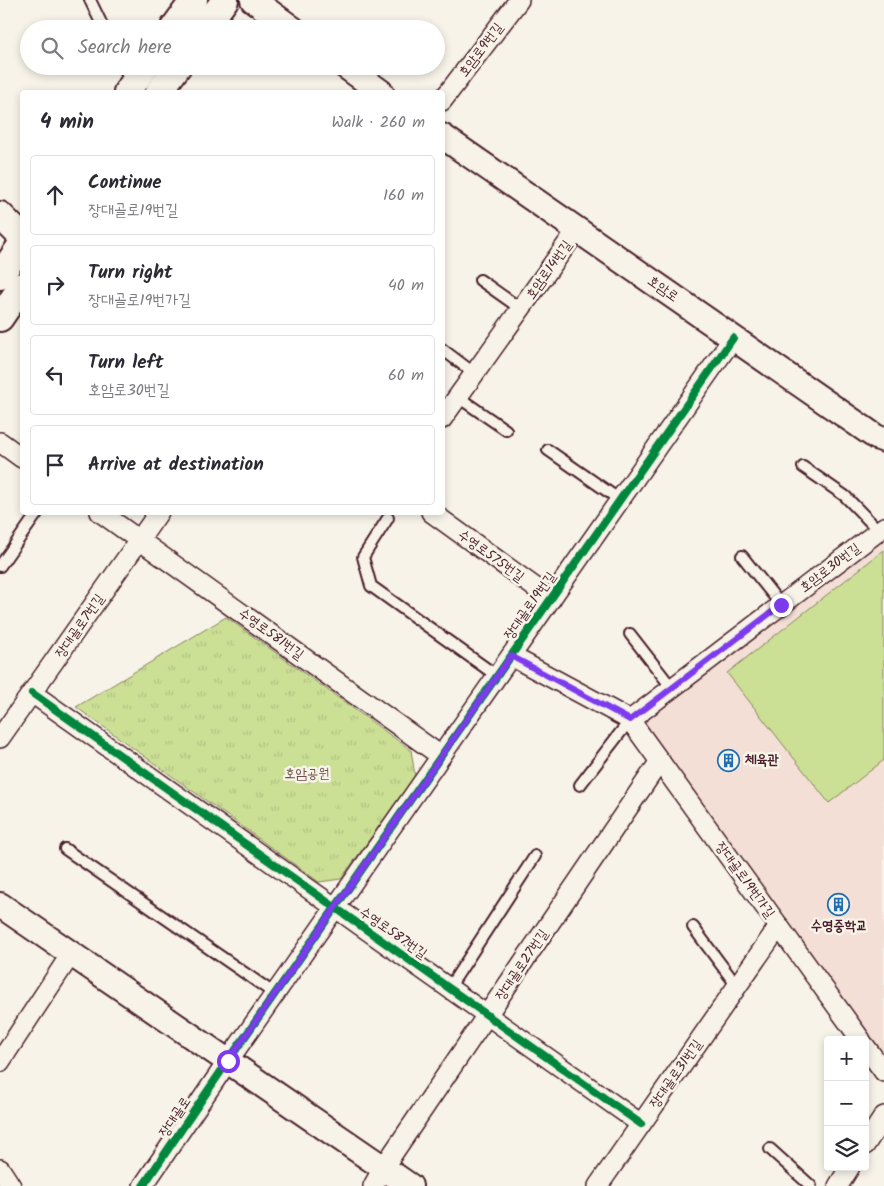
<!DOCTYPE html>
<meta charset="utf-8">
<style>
:root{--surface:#fff;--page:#f7f7f7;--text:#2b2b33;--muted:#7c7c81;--line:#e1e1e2}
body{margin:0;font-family:Kalam,"Poor Story",sans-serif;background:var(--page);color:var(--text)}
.controls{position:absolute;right:15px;bottom:15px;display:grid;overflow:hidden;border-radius:5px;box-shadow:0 2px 8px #0003}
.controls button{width:45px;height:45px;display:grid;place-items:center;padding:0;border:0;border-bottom:1px solid var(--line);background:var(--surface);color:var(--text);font:25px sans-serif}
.stop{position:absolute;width:15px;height:15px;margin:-11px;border:4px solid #7c3aed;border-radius:50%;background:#fff}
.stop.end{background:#7c3aed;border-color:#fff;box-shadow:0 1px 5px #0008}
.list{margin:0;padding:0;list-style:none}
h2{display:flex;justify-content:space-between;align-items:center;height:65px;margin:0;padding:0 20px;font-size:21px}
h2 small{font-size:16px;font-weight:400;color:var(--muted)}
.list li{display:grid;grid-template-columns:32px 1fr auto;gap:15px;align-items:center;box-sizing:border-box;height:80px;margin:0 10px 10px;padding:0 10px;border:1px solid var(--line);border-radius:5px}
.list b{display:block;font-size:19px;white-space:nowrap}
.list p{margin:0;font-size:16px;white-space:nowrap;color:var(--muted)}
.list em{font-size:16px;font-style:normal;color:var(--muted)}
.icon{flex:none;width:28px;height:28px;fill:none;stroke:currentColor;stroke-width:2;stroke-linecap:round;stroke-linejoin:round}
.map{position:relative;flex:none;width:884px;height:1186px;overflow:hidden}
.search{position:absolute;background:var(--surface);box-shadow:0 2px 8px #0003;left:20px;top:20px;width:425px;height:55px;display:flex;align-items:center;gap:12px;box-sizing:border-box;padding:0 18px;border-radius:28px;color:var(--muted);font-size:19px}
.panel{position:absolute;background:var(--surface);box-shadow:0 2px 8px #0003;left:20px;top:90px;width:425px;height:425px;border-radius:5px}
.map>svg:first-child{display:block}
.built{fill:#f3dfd5}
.grass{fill:url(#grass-tufts);stroke:#8a8060}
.pitch{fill:#cbe095;stroke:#8a8060}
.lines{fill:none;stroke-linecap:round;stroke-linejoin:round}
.service-casing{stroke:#4a1f2b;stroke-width:14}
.minor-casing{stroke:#4a1f2b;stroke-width:22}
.tertiary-casing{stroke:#4a1f2b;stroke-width:28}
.secondary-casing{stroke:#4a1f2b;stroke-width:30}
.service{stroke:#f7f3e8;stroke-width:10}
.minor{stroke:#f7f3e8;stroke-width:19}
.tertiary{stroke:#f7f3e8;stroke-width:24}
.secondary{stroke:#f7f3e8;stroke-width:26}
.cycleway-casing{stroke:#f7f3e8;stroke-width:11}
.cycleway{stroke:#00873e;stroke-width:8}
.route{stroke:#7c3aed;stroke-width:6}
.labels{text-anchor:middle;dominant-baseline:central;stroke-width:5;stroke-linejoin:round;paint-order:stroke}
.street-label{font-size:14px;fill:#4a1f2b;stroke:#f7f3e8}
.poi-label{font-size:14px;font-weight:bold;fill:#4a1f2b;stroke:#f7f3e8;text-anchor:start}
.park-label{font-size:14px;fill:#6a4f46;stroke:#f7f3e8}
</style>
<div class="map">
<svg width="884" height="1186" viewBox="0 0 884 1186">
<defs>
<pattern id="grass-tufts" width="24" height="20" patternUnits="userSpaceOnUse" patternTransform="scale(1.25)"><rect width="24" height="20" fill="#cbe095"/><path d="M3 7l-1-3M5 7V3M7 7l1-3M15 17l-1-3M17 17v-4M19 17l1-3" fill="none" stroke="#b0c081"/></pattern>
</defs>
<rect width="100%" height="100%" fill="#f7f3e8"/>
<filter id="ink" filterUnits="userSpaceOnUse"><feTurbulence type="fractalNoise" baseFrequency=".02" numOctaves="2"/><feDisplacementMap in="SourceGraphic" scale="10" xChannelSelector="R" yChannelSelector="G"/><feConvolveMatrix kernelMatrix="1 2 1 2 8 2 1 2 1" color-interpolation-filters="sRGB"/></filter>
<g filter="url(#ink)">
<polygon class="built" points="884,540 884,1058 642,721 716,668"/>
<polygon class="grass" points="226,617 411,750 415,776 341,879 319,882 76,707"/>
<polygon class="pitch" points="884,550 884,760 829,803 727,673"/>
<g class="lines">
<defs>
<g id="service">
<polyline points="90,0 104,29"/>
<polyline points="123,66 131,82"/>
<polyline points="480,280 521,309"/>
<polyline points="442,349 475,374"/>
<polyline points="458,397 506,430"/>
<polyline points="548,450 620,500"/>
<polyline points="803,467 845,496 879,531"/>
<polyline points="388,518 363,557 371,586 497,676"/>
<polyline points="742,556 781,605"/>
<polyline points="0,566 38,512"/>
<polyline points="630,634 672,688"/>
<polyline points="580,785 630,720"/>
<polyline points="65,849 275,994"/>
<polyline points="693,927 737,986"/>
<polyline points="449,988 535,856"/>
<polyline points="770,1149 811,1186"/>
</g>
<g id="minor">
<polyline points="442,101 519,0"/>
<polyline points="442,419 577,230"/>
<polyline points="0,442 22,458"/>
<polyline points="100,512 441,756"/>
<polyline points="431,512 551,599"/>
<polyline points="511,656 630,720 861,1040"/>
<polyline points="32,693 641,1124"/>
<polyline points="630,720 884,527"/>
<polyline points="0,738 159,512"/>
<polyline points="865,1046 884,1072"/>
<polyline points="0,1062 71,954"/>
<polyline points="865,1145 884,1116"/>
<polyline points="0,1169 11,1186"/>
<polyline points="143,1186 228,1061 733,338"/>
<polyline points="373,1186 383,1168 660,761"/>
<polyline points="598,1186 779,926"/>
<polyline points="838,1186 850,1167"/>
</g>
<g id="tertiary">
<polyline points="253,0 293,29"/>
<polyline points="345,66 381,92"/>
<polyline points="442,136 876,437 884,440"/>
<polyline points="0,905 410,1186"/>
</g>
<g id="secondary">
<polyline points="173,29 194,0"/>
<polyline points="204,29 225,0"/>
<polyline points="127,92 146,66"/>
<polyline points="159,92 178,66"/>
<polyline points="0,215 22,237"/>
<polyline points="0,276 22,244"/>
<polyline points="0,318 22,286"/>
</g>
</defs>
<use href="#service" class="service-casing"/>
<use href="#minor" class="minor-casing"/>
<use href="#tertiary" class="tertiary-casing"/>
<use href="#secondary" class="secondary-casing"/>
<use href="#service" class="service"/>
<use href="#minor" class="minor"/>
<use href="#tertiary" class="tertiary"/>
<use href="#secondary" class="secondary"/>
<defs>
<g id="cycleway">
<polyline points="32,693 641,1124"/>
<polyline points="143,1186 228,1061 733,338"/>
</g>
</defs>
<use href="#cycleway" class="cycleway-casing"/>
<use href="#cycleway" class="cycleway"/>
</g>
</g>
<g class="lines" filter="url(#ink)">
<polyline class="route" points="228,1061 511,656 630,720 781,605"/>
</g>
<defs>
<symbol id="building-ring" viewBox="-11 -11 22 22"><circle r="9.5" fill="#f7f3e8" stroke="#1f6fb2" stroke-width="1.5"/><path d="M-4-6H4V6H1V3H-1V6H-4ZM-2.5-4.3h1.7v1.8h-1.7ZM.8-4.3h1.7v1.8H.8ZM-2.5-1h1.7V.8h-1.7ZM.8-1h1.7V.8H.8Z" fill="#1f6fb2"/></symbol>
</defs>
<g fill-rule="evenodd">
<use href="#building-ring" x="716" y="748" width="25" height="25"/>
<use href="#building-ring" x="826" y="892" width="25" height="25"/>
</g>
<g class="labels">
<g class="street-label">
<text transform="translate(481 50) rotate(-53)">호암로9번길</text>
<text transform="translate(549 270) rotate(-55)">호암로14번길</text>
<text transform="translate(663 289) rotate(35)">호암로</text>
<text transform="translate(491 556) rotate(36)">수영로575번길</text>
<text transform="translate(830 568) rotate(-37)">호암로30번길</text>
<text transform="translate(530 606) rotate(-55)">장대골로19번길</text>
<text transform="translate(80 626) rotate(-55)">장대골로7번길</text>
<text transform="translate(271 634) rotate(36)">수영로581번길</text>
<text transform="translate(745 880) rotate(54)">장대골로19번가길</text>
<text transform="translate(393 933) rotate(35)">수영로587번길</text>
<text transform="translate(522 965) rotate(-56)">장대골로27번길</text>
<text transform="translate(676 1074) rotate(-55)">장대골로31번길</text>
<text transform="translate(175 1117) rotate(-56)">장대골로</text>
</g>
<g class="poi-label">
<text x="745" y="760">체육관</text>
<text x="839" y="926" text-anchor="middle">수영중학교</text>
</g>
<g class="park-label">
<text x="307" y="774">호암공원</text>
</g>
</g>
</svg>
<div class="controls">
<button>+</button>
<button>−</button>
<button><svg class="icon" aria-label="layers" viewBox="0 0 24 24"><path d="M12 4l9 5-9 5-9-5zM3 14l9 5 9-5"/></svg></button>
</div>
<div class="stop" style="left:228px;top:1061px"></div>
<div class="stop end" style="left:781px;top:605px"></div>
<div class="search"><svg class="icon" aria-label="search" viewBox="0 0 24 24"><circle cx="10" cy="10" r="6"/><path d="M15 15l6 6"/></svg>Search here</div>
<section class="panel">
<h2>4 min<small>Walk · 260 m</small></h2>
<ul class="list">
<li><svg class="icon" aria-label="ahead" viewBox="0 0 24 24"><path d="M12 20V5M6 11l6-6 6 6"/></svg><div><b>Continue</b><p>장대골로19번길</p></div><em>160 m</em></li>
<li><svg class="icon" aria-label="right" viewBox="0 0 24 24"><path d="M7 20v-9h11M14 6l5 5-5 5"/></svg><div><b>Turn right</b><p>장대골로19번가길</p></div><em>40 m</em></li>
<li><svg class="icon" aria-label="left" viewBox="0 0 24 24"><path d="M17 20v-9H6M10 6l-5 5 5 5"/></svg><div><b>Turn left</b><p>호암로30번길</p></div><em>60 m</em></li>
<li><svg class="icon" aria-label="arrive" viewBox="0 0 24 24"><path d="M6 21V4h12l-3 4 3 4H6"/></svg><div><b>Arrive at destination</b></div></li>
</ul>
</section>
</div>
